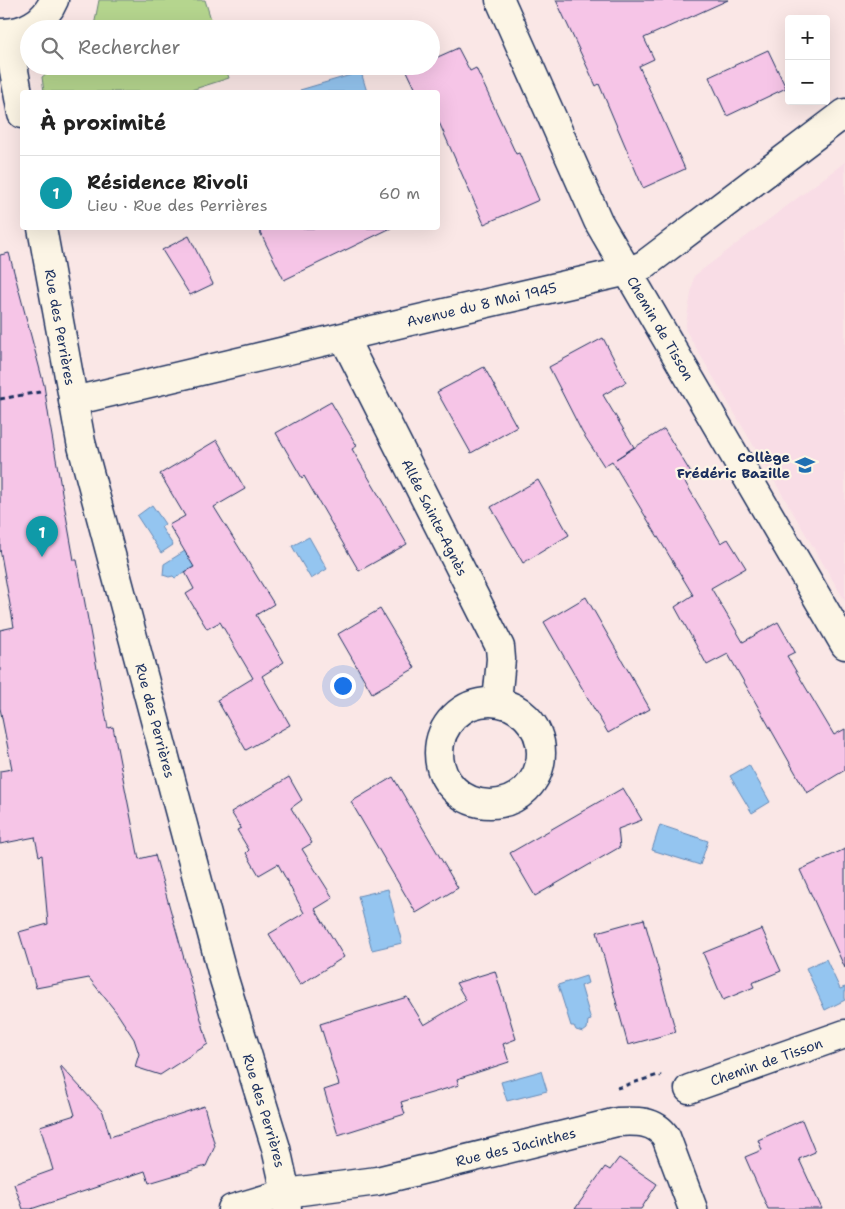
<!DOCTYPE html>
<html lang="fr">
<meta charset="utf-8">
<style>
:root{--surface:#fff;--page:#f2f2f2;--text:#222;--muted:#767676;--line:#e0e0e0;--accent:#d93025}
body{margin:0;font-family:"Shantell Sans",sans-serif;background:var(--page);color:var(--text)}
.controls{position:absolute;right:15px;top:15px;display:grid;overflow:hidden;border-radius:5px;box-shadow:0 5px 20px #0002}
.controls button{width:45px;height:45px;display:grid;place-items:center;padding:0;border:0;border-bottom:1px solid var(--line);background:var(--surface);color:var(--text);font:25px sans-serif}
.you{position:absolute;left:342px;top:685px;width:18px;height:18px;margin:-12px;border:4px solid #fff;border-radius:50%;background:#1a73e8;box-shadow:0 0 0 8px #1a73e833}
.badge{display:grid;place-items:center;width:32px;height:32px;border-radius:50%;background:var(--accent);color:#fff;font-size:16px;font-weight:700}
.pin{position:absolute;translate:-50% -41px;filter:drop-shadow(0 1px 2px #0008)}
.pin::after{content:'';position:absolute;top:26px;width:18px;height:15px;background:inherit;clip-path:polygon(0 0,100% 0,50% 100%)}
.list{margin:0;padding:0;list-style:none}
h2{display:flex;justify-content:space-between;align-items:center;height:65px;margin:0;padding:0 20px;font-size:21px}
h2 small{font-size:16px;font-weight:400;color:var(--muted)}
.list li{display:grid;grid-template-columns:32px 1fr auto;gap:15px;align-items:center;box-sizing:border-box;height:75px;padding:0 20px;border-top:1px solid var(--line)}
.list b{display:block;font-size:19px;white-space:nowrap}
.list p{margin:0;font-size:16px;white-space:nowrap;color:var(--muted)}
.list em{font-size:16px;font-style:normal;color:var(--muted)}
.icon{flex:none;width:28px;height:28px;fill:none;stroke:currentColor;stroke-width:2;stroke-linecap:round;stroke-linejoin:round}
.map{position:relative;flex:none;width:845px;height:1209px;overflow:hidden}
.search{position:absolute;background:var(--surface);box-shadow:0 5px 20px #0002;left:20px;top:20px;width:420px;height:55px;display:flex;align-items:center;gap:12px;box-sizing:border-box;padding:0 18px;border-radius:28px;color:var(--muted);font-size:19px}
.panel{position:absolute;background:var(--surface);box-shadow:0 5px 20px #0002;left:20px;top:90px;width:420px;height:140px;border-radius:5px}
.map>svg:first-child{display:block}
.built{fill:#f9dde6}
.green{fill:#b5d58e;stroke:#688276}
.water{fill:#94c5f0;stroke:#6489b6}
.building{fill:#f6c5e7;stroke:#1b2f5e}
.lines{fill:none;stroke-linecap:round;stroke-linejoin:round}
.street-casing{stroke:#1b2f5e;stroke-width:31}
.secondary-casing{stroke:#1b2f5e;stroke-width:31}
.path{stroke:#1b2f5e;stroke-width:3;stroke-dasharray:5 4;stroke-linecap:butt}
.street{stroke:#fcf5e5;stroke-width:28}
.secondary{stroke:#fcf5e5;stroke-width:28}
.labels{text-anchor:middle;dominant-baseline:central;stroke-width:4.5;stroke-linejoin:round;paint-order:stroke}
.street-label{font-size:14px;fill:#1b2f5e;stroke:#fcf5e5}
.poi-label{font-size:14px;font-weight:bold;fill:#1b2f5e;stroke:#fcf5e5;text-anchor:end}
</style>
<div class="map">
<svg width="845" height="1209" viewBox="0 0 845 1209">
<rect width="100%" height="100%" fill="#fae7e6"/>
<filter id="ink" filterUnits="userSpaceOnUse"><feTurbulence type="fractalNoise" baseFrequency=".02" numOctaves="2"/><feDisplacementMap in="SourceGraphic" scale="10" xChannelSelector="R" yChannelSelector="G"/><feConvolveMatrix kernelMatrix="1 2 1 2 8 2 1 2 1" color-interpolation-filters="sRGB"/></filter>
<g filter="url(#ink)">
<polygon class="built" points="845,162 845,601 685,329 694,276"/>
<g class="green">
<polygon points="99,0 205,0 214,29 92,29 94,26"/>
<polygon points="56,66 225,66 229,78 185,92 44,92 42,77"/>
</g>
<g class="water">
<polygon points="361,72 367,92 301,92 300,90"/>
<polygon points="152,505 165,524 161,527 173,545 161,553 137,516"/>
<polygon points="309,537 327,569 311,579 292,546"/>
<polygon points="201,541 209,557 175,578 173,576 169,577 163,575 164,564"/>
<polygon points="749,765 770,802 752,813 730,776"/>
<polygon points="660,825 708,841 700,865 652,850"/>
<polygon points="388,889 402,943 372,950 358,896"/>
<polygon points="826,959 840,989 845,987 845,1000 825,1010 806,968"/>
<polygon points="586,976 588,983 581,986 591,1020 588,1021 587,1029 583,1032 576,1030 574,1026 571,1026 558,985"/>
<polygon points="541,1071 547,1091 507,1101 501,1082"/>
</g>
<g class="building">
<polygon points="556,0 728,0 644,38 654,59 639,66 685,169 643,188 599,84 596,86"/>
<polygon points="458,48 470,71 476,68 516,154 519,153 539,200 484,224 438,120 438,92 417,92 407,71 418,66 431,66 431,60"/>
<polygon points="768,50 786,88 727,116 709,77"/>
<polygon points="258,228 391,228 284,280"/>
<polygon points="189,236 213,284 190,295 162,250"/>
<polygon points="9,253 44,385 50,425 74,560 77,560 108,728 113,727 139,859 155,855 208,1044 160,1075 135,1067 139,1054 134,1039 117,1013 89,978 36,988 19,932 48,924 42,855 39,856 35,837 0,844 0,771 12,769 0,708 0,630 14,627 0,549 0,255"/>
<polygon points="603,338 626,382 603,395 634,447 616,459 664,429 694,478 685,482 721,543 728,539 746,568 711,588 743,642 778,622 795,652 787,656 834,735 845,729 845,770 807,793 728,654 707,665 675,607 693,595 612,461 604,466 582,432 549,367"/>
<polygon points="484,367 517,427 471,453 437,392"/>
<polygon points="331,402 357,446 352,449 407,544 359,571 304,476 302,478 276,433"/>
<polygon points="217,440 245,489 214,507 274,604 256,615 284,662 262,676 290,725 246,750 217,700 253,678 220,622 207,629 186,594 194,589 185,572 194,567 169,525 185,516 160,474"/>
<polygon points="538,480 569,535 523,563 491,507"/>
<polygon points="586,597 650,709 608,733 544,622"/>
<polygon points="380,609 415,668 372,693 338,634"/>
<polygon points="289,777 302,800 291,808 312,843 302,849 333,898 315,909 344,957 300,985 269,934 304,913 278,864 259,875 246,853 249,850 237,830 241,828 231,812"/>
<polygon points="393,777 458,888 416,913 351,802"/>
<polygon points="623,788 642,820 618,829 620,847 535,896 510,853"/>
<polygon points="845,849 845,968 800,870"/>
<polygon points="644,919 676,1032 628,1045 597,932"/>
<polygon points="762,929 781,971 752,983 754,987 723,1000 703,953"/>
<polygon points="495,971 516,1039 503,1044 509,1062 457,1079 459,1085 401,1102 405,1114 338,1135 324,1090 339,1085 320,1024 407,997 424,1025 466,1000 456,983"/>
<polygon points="60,1065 103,1112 110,1137 204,1106 215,1146 206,1166 149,1183 145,1171 31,1209 23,1209 14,1184 53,1170 40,1126 75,1115"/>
<polygon points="802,1120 815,1152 799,1159 822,1209 768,1209 745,1157 762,1150 758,1140"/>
<polygon points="619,1158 657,1184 641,1209 575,1209 605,1167 610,1170"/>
</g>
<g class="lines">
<defs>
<g id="street">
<path id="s1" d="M500,0L598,221L845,645"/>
<polyline points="7,33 22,114"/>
<path id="s2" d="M42,228L81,442L224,979L276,1148L286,1193L287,1209"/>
<path id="s3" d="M344,338L500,647L501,659L497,702"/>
<path id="s4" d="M73,401C258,358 443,312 628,271L644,265L845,113"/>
<circle cx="490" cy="753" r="51"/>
<path id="s5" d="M689,1089L845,1034"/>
<path id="s6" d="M232,1209L286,1193L377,1181L617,1122C636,1121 655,1120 666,1137L693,1209"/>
</g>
<path id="secondary" d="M0,33C24,34 45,22 54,0"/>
</defs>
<use href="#street" class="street-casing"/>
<use href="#secondary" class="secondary-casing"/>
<g class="path">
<polyline points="0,399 40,392"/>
<polyline points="617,1088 658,1075 661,1076"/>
</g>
<use href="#street" class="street"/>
<use href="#secondary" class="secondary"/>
</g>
</g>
<defs>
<symbol id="school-bare" viewBox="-9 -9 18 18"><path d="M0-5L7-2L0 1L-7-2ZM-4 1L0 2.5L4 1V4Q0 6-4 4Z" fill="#1f6fb2" stroke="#fcf5e5" stroke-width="2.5" paint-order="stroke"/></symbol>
</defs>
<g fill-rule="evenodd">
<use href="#school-bare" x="791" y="451" width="28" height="28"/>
</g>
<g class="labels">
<g class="street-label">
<text stroke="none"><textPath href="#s4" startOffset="420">Avenue du 8 Mai 1945</textPath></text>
<text stroke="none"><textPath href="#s2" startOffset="101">Rue des Perrières</textPath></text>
<text stroke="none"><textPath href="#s1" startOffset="366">Chemin de Tisson</textPath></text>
<text stroke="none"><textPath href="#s3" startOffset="201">Allée Sainte-Agnès</textPath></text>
<text stroke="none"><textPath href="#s2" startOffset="506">Rue des Perrières</textPath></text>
<text stroke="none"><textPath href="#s5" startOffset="82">Chemin de Tisson</textPath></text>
<text stroke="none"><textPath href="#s2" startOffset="911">Rue des Perrières</textPath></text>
<text stroke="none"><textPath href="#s6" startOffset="291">Rue des Jacinthes</textPath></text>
</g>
<g class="poi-label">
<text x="790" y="457">Collège<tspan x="790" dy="16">Frédéric Bazille</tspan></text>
</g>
</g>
</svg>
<div class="controls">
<button>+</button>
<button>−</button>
</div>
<div class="you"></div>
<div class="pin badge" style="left:42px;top:557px;background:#0f9aa8">1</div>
<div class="search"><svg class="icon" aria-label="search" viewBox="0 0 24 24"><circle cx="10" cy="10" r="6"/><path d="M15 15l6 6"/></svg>Rechercher</div>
<section class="panel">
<h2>À proximité<small></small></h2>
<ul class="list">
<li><span class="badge" style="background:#0f9aa8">1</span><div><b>Résidence Rivoli</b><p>Lieu · Rue des Perrières</p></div><em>60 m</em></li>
</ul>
</section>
</div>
